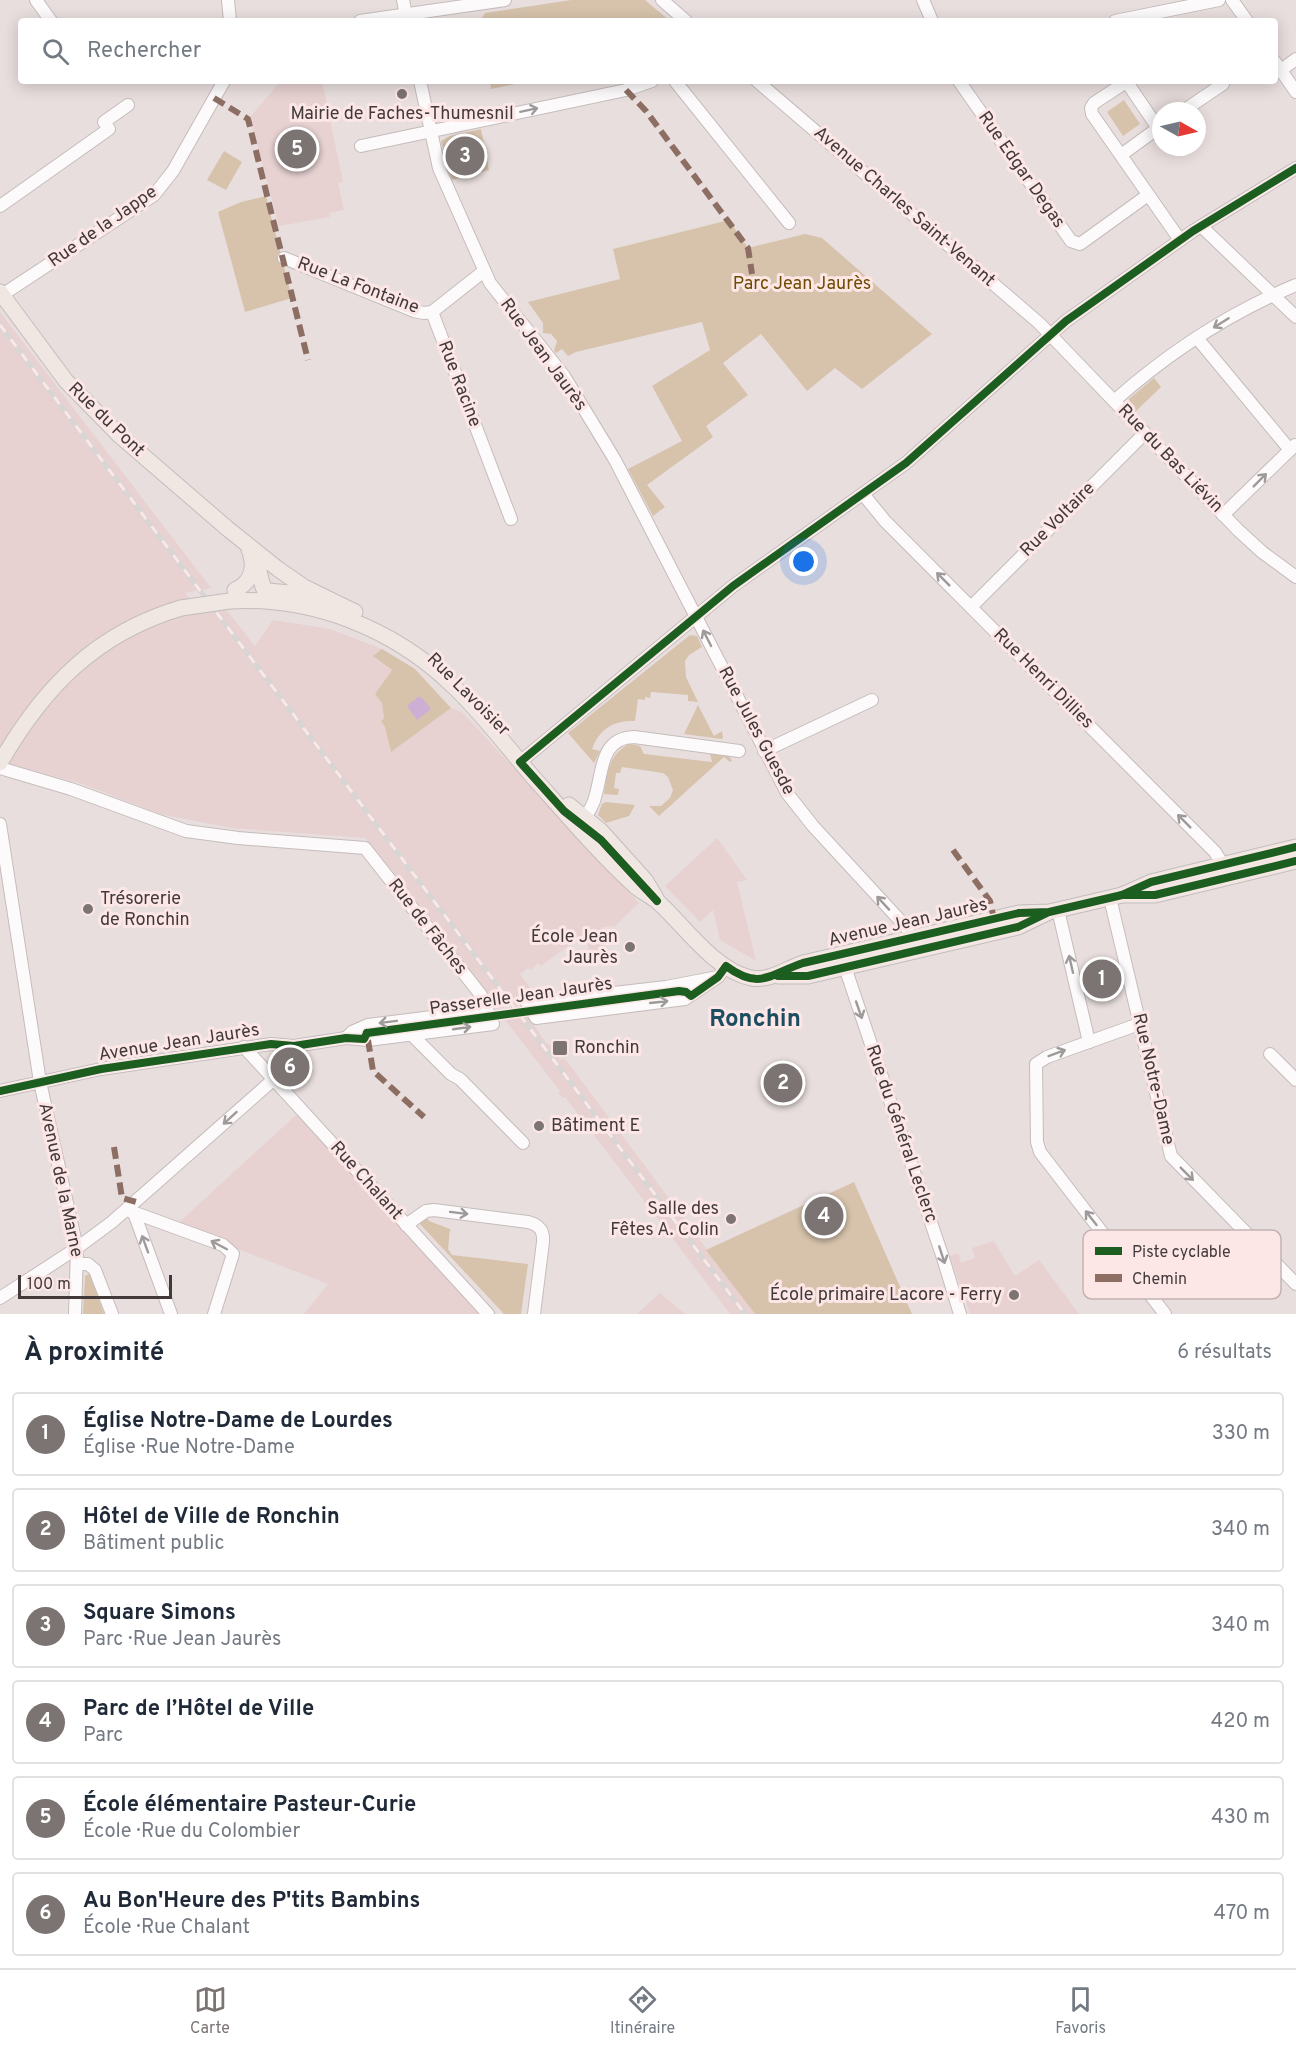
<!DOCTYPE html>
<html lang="fr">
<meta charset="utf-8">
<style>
:root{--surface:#fff;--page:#f2f2f3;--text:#1f2937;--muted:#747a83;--line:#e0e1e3;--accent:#7c7373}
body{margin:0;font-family:Overpass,sans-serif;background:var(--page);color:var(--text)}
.compass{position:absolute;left:1152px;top:102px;width:54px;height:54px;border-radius:50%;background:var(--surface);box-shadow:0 3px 15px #0003;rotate:98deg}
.scale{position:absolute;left:18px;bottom:15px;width:154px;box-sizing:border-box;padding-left:6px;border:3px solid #423a3a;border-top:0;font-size:16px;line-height:21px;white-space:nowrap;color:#423a3a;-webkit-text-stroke:4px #fce6e6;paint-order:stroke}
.you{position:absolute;left:804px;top:562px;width:21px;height:21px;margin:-15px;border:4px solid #fff;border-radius:50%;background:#1a73e8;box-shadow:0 0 0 9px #1a73e833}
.badge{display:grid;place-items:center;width:39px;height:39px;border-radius:50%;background:var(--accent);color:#fff;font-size:20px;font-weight:700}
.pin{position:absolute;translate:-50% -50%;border:3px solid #fff;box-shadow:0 2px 6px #0006}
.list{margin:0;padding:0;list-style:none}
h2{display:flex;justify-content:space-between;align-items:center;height:78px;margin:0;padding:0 24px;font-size:26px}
h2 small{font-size:20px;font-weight:400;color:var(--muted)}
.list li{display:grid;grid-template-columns:39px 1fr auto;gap:18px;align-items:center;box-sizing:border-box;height:84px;margin:0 12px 12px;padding:0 12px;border:2px solid var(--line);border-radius:6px}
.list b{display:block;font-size:22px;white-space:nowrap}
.list p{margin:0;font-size:20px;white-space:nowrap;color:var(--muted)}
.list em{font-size:20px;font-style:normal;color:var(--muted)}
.icon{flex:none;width:33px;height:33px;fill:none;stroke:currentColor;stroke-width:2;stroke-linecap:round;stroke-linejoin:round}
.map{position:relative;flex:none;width:1296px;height:1314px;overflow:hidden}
.search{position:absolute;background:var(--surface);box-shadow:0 3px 15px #0003;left:18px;right:18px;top:18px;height:66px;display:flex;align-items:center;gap:15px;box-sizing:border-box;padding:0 21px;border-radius:6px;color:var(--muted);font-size:22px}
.sheet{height:654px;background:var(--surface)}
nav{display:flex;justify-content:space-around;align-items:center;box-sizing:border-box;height:84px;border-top:2px solid var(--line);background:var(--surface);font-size:16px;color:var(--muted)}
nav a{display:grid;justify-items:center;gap:3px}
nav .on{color:var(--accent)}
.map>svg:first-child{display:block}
.built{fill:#e7d1d1}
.green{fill:#d7c3ac}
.water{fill:#cdaed4}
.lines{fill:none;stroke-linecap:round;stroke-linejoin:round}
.minor-casing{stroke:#c5bcbc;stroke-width:14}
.major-casing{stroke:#c3bdbd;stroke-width:17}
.minor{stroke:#fcfafa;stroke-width:12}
.major{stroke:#f0e7e3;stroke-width:15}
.rail-casing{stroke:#d8d5d5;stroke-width:5}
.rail{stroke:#fce6e6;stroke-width:3;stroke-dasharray:9;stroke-linecap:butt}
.major-bridge-casing{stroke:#c3bdbd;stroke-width:17;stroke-linecap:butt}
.major-bridge{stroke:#f0e7e3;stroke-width:15}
.quiet{stroke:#8d6e63;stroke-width:6;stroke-dasharray:12 6;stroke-linecap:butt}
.cycleway-casing{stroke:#fce6e6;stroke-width:11}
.cycleway{stroke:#1b5e20;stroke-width:8}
.oneway{stroke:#9f9a9a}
.poi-dot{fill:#7c7373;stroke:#fce6e6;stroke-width:2}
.labels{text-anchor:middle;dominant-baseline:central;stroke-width:6;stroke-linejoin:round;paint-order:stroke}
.poi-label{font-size:18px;fill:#423a3a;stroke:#fce6e6;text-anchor:start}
.street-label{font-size:18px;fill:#423a3a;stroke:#fce6e6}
.park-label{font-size:18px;fill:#6f4b00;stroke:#fce6e6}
.district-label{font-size:24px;font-weight:bold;fill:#1d4d60;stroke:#fce6e6}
.key{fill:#fce6e6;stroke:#c4b2b2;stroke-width:1.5}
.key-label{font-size:16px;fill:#423a3a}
</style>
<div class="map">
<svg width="1296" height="1314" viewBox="0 0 1296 1314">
<rect width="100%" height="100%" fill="#e9dede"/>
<g class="built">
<polygon points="322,81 343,182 338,183 344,210 329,213 330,217 279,226 250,117 280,82"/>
<polygon points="0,312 211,588 185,593 199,611 224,607 255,646 273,620 330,629 382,649 374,657 392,670 375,694 382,703 384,718 381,721 385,727 391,752 451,708 463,713 639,903 615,926 602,927 605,952 589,953 586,933 541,966 538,963 531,970 528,968 520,974 534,993 516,998 520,1004 496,1009 365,838 231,828 160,814 80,783 0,761"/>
<polygon points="717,838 747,880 737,882 756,961 720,940 713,910 700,922 665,886"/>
<polygon points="529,1017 546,1043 550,1045 561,1060 564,1058 569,1064 755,1314 730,1314 565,1097 563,1098 558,1093 560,1091 505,1020"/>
<polygon points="315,1115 367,1173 497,1314 304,1314 328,1284 176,1225 295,1116"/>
<polygon points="994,1241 1015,1276 1039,1260 1079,1314 970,1314 950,1256 958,1253 961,1263 975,1258 972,1248"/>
<polygon points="660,1293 679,1309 685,1314 637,1314"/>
</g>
<g class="green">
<polygon points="571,0 645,0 670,21 480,21 485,13"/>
<polygon points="490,81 530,81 491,89"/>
<polygon points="1124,100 1140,124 1123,136 1107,112"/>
<polygon points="481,129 489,170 452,180 441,141 450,136"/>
<polygon points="224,151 242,162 226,190 207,180"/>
<polygon points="266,196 292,298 245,312 218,212 241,202"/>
<polygon points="729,220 748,248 805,234 822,238 932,334 862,389 835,368 807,391 761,334 723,363 748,395 706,426 713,437 647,485 665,507 653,516 628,469 682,441 652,386 710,350 702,322 576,352 568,356 562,349 556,353 554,351 557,341 551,334 543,333 543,323 528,302 620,279 613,249"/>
<polygon points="1154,378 1161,387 1135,412 1128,402 1129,399"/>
<path d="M690,635L697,636L702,647L689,655L685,661L686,677L698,702L688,701V695L651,692L650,698L645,697V700L638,699L635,721C614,720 599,729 592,749L600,751L594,763L568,733Z"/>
<polygon points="382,649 415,669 451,708 391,752 385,727 381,721 384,718 382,703 375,694 392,670 373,656"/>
<polygon points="698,705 714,736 722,731 723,738 721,739 684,734"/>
<path d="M630,744L640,746L644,754L712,762L710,754L729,756L732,761L730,762L724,757L659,816L649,806H661L670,798L673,790L668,777L663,773L622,767L620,773H616L614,788L619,789L618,795L604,794C607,773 609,753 630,744Z"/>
<polygon points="606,802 635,805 629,816 606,823 598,815 602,804"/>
<polygon points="854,1182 912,1314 755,1314 706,1250"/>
<polygon points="427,1218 429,1221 450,1229 448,1249 452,1255 528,1264 521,1314 504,1314 419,1223"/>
<polygon points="89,1274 90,1275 104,1314 83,1314 85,1276"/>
</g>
<polygon class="water" points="418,697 422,698 431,709 417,720 407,706"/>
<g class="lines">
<defs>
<g id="minor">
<polyline points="36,0 51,21"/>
<polyline points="228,0 230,21"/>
<polyline points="403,0 407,20"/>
<polyline points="662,0 686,21"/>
<polyline points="923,0 932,21"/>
<polyline points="1232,0 1247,21"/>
<polyline points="360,21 505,0"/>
<polyline points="1115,21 1219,0"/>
<polyline points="1275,62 1296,92"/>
<polyline points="1281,70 1296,59"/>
<polyline points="420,81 439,168 490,283 564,376 615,460 787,793 813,826 907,928 913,947"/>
<polyline points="675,81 789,223"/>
<polyline points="757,81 1039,323 1238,530 1262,552 1296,577"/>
<polyline points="959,81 1071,241 1080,244 1148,195"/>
<polyline points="1126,81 1158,128"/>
<polyline points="1126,82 1094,103 1091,108 1092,114 1180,240"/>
<polyline points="1183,111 1223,84"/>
<polyline points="361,146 626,90 652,81"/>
<polyline points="1121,155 1161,126"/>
<polyline points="0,206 109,129 104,122 128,105"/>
<polyline points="1201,226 1296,317"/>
<polyline points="284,258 414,311 424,313 432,312"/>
<polyline points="484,271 432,312 511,519"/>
<polyline points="2,295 154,195 173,171 224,81"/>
<polyline points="1197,338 1290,450"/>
<path d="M1114,401C1168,353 1229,313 1296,285"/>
<polyline points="863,494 885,521 1215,852 1223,865"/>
<polyline points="1223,515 1295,445"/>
<polyline points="971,607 1145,433"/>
<polyline points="764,751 872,700"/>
<polyline points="520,762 733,586 906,463 1066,321 1193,231 1296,168"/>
<polyline points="0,768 71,789 186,831 238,838 365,848 481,995 493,1024 368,1040 346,1038 294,1046 271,1044 101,1069 0,1091"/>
<path d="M581,823C588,814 594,804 596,794C603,769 601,738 634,737L739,751"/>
<polyline points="0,824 40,1082 77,1248 75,1314"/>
<polyline points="1110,898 1171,1156 1296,1284"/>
<polyline points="1058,910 1089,1042"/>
<polyline points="843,958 847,973 943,1258 960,1314"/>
<polyline points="718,977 666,987 527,1003 536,1018 685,999 718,977 726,966"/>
<polyline points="1139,1024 1047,1057 1036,1064 1037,1142 1040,1152 1165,1314"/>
<polyline points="412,1035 451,1074 460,1079 523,1143"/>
<polyline points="346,1038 352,1032 368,1025 472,1012 487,1007"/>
<polyline points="244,1047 488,1314"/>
<polyline points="1270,1054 1296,1080"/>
<polyline points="127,1210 223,1245 233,1254 214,1314"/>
<polyline points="134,1213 171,1314"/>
<path d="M406,1225L426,1211L434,1210L528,1222C539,1225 544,1230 543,1242L534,1314"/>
<polyline points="78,1264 88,1264 95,1270 112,1314"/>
<polyline points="0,1298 77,1248 112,1222 274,1079"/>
</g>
<g id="major">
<polyline points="0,292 66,381 119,435 228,529 278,569 304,587 355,612"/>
<path d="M249,550C263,564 257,585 270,599"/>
<path d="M235,590C249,584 255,571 251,556"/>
<polyline points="268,591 289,593 315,599"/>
<path d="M229,601C311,596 393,628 452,685C482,713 506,746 533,777C566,814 599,853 635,886C642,892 651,896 658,902C684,925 715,971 751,978C772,981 785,969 803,963L1019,913L1049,912L1062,909L1122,895L1151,882L1296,847"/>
<path d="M0,763C43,688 96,633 181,608"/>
<polyline points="569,805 600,830 645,880 656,898"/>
<polyline points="1122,895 1155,895 1296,861"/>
<polyline points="778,976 808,976 1018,927 1047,913"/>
</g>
</defs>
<use href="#minor" class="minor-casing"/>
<use href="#major" class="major-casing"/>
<use href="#minor" class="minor"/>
<use href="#major" class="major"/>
<defs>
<polyline id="rail" points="0,325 745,1314"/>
</defs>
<use href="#rail" class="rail-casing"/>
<use href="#rail" class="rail"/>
<defs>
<polyline id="major-bridge" points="181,608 229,601"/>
</defs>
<use href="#major-bridge" class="major-bridge-casing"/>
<use href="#major-bridge" class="major-bridge"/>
<g class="quiet">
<polyline points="626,90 646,111 748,248 752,274"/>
<polyline points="214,98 248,119 308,360"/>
<polyline points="953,850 990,901 994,919"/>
<polyline points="368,1040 373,1071 424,1117"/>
<polyline points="114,1147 122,1198 136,1202"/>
</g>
<defs>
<g id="cycleway">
<polyline points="1122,895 1155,895 1296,861"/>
<polyline points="657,901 601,840 564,811 520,762 733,586 906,463 1066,321 1193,231 1296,168"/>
<polyline points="778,976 808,976 1018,927 1047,913"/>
<path d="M367,1033L679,991L686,992L691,996L718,977L726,966C760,991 770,974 803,963L1019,913L1049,912L1062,909L1122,895L1151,882L1296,847"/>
<polyline points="0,1091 101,1069 271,1044 294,1046 346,1038 364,1039 367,1033"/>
</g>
</defs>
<use href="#cycleway" class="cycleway-casing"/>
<use href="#cycleway" class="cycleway"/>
</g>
<defs><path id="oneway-shaft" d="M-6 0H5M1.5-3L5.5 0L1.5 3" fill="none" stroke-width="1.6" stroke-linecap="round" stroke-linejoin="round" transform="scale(1.5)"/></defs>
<g class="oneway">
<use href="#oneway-shaft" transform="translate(529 110) rotate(-12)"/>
<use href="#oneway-shaft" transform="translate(1221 323) rotate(148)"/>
<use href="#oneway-shaft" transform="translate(1260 480) rotate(-45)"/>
<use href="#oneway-shaft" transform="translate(943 579) rotate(-135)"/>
<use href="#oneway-shaft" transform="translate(707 638) rotate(-117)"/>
<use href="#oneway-shaft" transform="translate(1184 821) rotate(-135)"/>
<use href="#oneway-shaft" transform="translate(883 903) rotate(-133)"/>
<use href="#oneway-shaft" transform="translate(1071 964) rotate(-103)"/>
<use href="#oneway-shaft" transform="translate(659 1002) rotate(-6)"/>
<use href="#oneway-shaft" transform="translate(859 1010) rotate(71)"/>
<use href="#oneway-shaft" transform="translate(388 1022) rotate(173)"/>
<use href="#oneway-shaft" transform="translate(462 1028) rotate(-8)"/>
<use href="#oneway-shaft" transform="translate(1057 1053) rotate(-20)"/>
<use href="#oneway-shaft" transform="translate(230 1118) rotate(138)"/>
<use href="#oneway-shaft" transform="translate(1187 1174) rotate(45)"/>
<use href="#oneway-shaft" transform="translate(459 1213) rotate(7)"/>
<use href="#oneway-shaft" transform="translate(1091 1218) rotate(-128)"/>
<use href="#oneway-shaft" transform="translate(145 1244) rotate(-110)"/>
<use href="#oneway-shaft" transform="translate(219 1245) rotate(-152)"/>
<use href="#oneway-shaft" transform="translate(942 1255) rotate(72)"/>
</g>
<g class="poi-dot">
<circle cx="402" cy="94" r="6"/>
<circle cx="88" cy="909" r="6"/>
<circle cx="630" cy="947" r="6"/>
<rect x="552" y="1040" width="16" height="16" rx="3"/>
<circle cx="539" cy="1126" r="6"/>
<circle cx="731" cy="1219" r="6"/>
<circle cx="1014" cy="1295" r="6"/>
</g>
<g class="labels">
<g class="poi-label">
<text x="402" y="114" text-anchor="middle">Mairie de Faches-Thumesnil</text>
<text x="100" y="899">Trésorerie<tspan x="100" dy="21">de Ronchin</tspan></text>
<text x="618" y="937" text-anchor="end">École Jean<tspan x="618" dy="21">Jaurès</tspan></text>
<text x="574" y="1048">Ronchin</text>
<text x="551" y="1126">Bâtiment E</text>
<text x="719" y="1209" text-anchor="end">Salle des<tspan x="719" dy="21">Fêtes A. Colin</tspan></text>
<text x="1002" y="1295" text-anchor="end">École primaire Lacore - Ferry</text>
</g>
<g class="street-label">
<text transform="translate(1021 170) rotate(55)">Rue Edgar Degas</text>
<text transform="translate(904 207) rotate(41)">Avenue Charles Saint-Venant</text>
<text transform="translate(103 227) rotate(-35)">Rue de la Jappe</text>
<text transform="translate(358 286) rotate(21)">Rue La Fontaine</text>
<text transform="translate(543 355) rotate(54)">Rue Jean Jaurès</text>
<text transform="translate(459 384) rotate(69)">Rue Racine</text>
<text transform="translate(106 420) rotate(44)">Rue du Pont</text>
<text transform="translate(1170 459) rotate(46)">Rue du Bas Liévin</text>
<text transform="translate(1058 520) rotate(-45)">Rue Voltaire</text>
<text transform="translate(1043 679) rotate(45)">Rue Henri Dillies</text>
<text transform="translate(468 695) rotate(45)">Rue Lavoisier</text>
<text transform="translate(756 731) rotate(62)">Rue Jules Guesde</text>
<text transform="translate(908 923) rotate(-13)">Avenue Jean Jaurès</text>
<text transform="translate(427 927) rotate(52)">Rue de Fâches</text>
<text transform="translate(521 997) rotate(-8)">Passerelle Jean Jaurès</text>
<text transform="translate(179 1043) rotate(-9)">Avenue Jean Jaurès</text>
<text transform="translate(1153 1079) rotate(77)">Rue Notre-Dame</text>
<text transform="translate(901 1134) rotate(71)">Rue du Général Leclerc</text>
<text transform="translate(60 1180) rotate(78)">Avenue de la Marne</text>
<text transform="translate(366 1181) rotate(48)">Rue Chalant</text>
</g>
<g class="park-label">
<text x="802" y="284">Parc Jean Jaurès</text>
</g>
<g class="district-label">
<text x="755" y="1020">Ronchin</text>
</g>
</g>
<rect x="1083" y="1230" width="198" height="69" rx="9" class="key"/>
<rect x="1095" y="1247" width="27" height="8" fill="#1b5e20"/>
<rect x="1095" y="1274" width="27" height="8" fill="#8d6e63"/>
<g class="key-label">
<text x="1132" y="1257">Piste cyclable</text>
<text x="1132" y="1284">Chemin</text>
</g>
</svg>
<svg class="compass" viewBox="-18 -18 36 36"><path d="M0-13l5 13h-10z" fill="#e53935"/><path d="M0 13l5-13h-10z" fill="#747a83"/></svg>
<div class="scale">100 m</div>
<div class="you"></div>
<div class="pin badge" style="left:1102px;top:979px">1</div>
<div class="pin badge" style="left:783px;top:1083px">2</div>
<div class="pin badge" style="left:465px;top:156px">3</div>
<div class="pin badge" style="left:824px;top:1216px">4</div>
<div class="pin badge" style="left:297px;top:149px">5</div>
<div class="pin badge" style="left:290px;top:1067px">6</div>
<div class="search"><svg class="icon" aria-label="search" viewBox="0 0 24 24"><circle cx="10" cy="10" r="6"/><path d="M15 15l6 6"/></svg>Rechercher</div>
</div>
<section class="sheet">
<h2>À proximité<small>6 résultats</small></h2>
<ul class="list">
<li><span class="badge">1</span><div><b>Église Notre-Dame de Lourdes</b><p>Église · Rue Notre-Dame</p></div><em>330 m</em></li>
<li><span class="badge">2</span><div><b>Hôtel de Ville de Ronchin</b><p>Bâtiment public</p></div><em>340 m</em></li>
<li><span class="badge">3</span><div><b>Square Simons</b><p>Parc · Rue Jean Jaurès</p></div><em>340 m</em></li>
<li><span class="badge">4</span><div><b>Parc de l’Hôtel de Ville</b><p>Parc</p></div><em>420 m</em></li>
<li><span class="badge">5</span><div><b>École élémentaire Pasteur-Curie</b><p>École · Rue du Colombier</p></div><em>430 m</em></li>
<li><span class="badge">6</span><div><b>Au Bon'Heure des P'tits Bambins</b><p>École · Rue Chalant</p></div><em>470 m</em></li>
</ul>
</section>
<nav>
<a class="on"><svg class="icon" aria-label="map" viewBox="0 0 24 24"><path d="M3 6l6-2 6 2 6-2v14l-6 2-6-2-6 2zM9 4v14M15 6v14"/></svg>Carte</a>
<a><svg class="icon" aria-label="directions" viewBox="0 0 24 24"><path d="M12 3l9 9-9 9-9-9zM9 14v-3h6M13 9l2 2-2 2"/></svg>Itinéraire</a>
<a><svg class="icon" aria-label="saved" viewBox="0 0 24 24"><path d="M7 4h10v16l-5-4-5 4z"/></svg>Favoris</a>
</nav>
